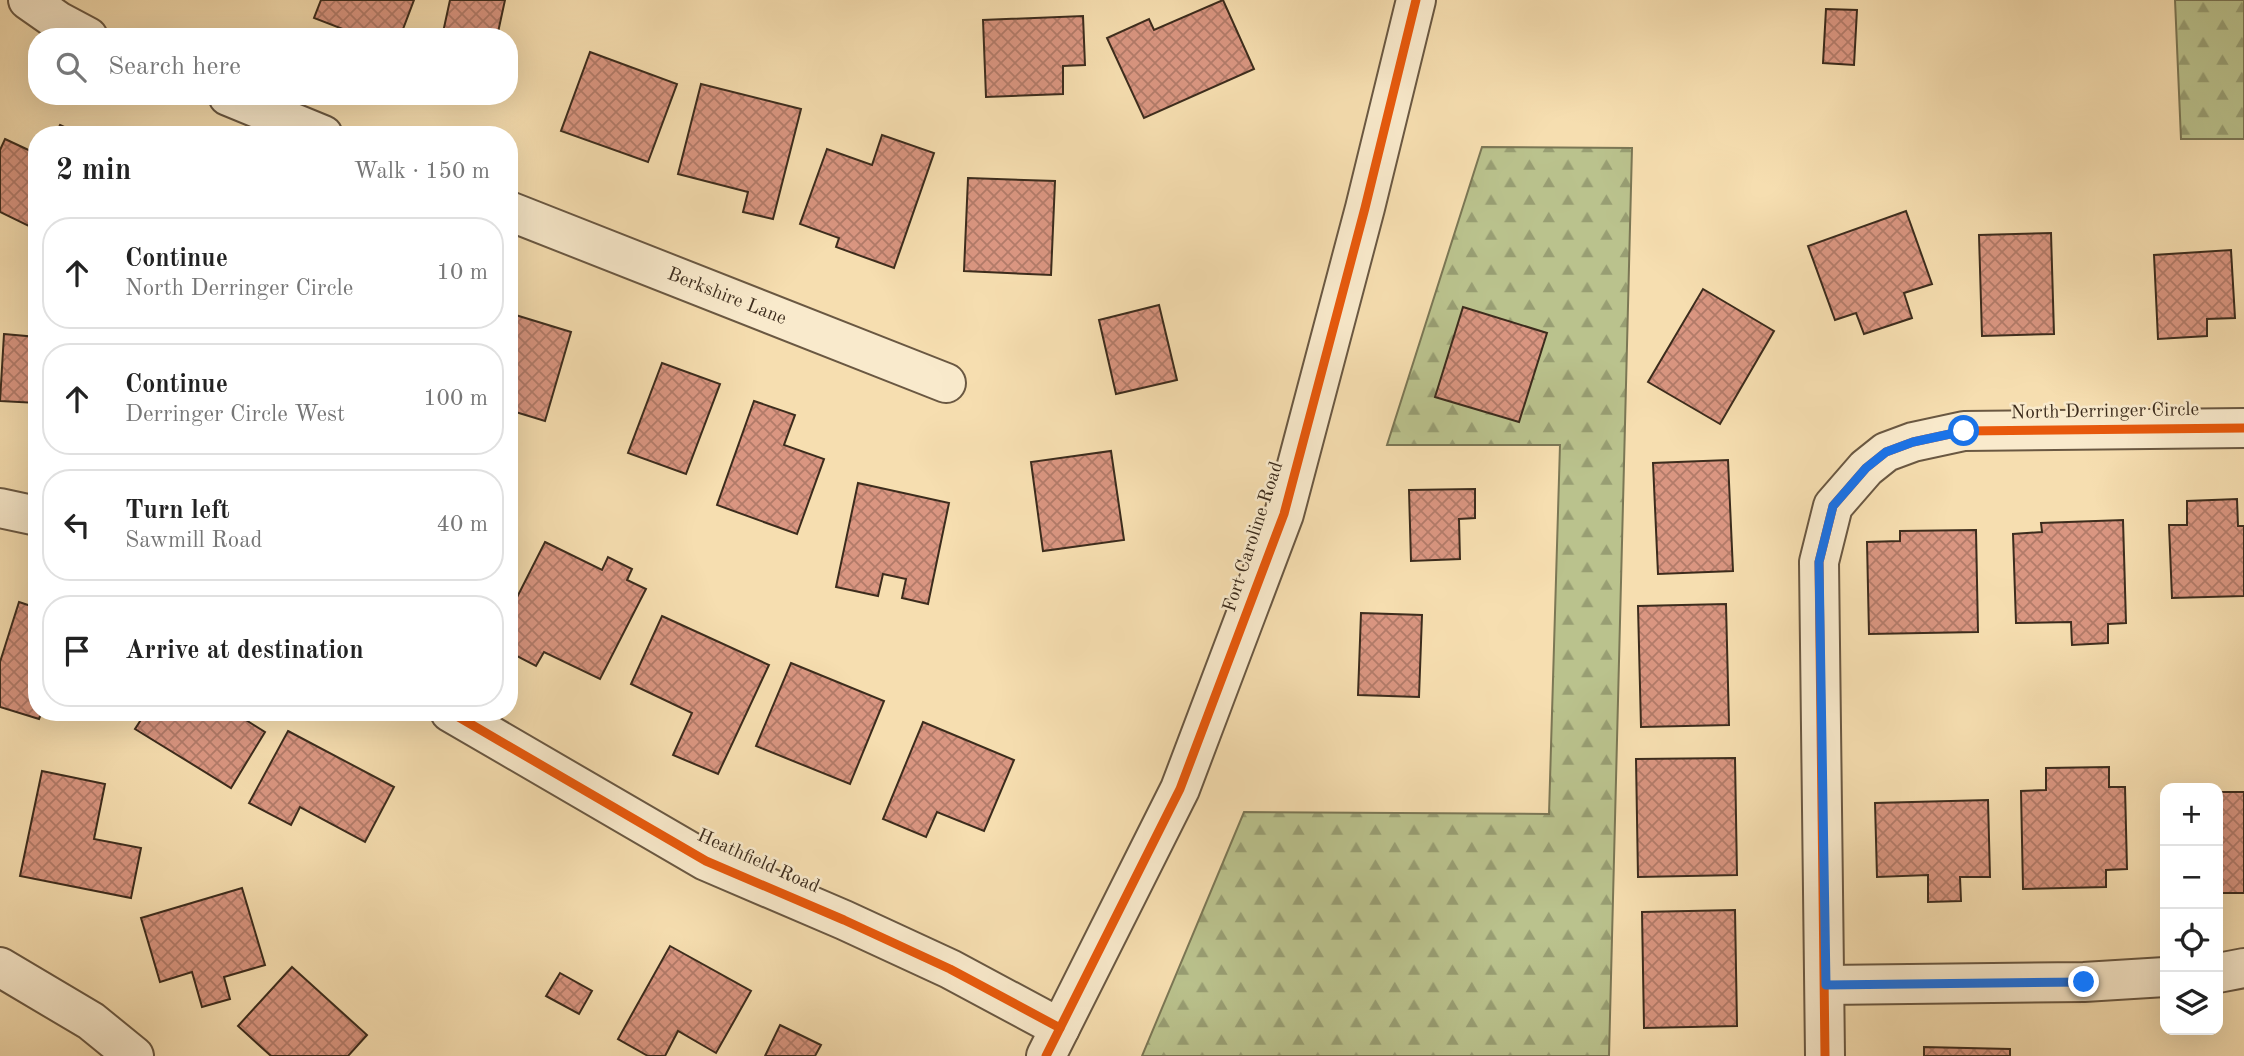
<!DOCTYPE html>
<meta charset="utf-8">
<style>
:root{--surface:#fff;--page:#f6f6f6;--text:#222;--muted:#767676;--line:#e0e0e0}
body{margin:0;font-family:"Old Standard TT",serif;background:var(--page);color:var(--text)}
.controls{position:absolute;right:21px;bottom:21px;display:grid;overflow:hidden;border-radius:14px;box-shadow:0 7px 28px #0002}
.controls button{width:63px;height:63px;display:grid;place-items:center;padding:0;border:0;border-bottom:2px solid var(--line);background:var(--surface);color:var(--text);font:35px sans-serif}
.stop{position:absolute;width:21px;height:21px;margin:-16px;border:5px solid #1a73e8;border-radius:50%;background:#fff}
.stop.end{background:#1a73e8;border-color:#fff;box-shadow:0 2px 7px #0008}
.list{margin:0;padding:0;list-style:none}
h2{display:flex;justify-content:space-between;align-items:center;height:91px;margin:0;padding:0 28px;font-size:30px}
h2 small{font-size:23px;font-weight:400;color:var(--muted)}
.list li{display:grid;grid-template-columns:46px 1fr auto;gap:21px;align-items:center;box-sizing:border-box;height:112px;margin:0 14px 14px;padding:0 14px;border:2px solid var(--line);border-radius:28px}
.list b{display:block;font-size:26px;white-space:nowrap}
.list p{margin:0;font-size:23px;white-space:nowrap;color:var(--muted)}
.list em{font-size:23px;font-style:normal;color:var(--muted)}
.icon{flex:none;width:38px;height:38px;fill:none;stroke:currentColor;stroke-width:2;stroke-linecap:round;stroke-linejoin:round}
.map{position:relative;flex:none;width:2244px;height:1056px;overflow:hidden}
.search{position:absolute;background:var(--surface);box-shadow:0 7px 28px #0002;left:28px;top:28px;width:490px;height:77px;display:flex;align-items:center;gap:18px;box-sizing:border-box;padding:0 24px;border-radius:28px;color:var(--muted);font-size:26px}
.panel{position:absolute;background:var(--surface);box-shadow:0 7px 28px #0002;left:28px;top:126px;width:490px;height:595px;border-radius:28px}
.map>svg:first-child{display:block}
.forest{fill:url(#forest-firs);stroke:#7b7755;stroke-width:2}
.building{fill:url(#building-cross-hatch);stroke:#3c2c1d;stroke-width:2}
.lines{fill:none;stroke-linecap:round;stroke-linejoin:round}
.minor-casing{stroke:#6a5842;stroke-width:42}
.tertiary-casing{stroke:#6a5842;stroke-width:42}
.minor{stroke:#f9eacc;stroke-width:38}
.tertiary{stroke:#f9eacc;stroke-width:38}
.cycleway-casing{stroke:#f9eacc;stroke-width:13}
.cycleway{stroke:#e8590c;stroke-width:9}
.route{stroke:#1a73e8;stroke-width:9}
.labels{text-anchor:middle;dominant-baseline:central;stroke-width:5;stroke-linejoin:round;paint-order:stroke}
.street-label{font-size:19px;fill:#3c2c1d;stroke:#f9eacc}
</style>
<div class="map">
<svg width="2244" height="1056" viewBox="0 0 2244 1056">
<defs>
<pattern id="forest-firs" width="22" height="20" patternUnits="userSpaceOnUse" patternTransform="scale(1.75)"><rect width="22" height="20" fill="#bac28d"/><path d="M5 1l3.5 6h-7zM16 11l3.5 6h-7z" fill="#989e73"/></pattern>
<pattern id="building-cross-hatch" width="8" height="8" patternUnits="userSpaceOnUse" patternTransform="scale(1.75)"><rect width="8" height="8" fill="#da9681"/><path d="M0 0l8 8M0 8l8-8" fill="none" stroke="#b27b69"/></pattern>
</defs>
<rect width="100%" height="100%" fill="#f6deb0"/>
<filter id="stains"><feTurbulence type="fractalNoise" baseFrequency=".00286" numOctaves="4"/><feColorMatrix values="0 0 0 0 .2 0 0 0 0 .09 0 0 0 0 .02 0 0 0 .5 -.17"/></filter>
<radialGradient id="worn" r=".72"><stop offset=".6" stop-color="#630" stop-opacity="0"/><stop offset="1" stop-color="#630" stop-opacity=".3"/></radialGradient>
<g class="forest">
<polygon points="2175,0 2244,0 2244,139 2181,139"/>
<polygon points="1482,147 1632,148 1609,1056 1142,1056 1244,812 1549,814 1560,445 1387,445"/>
</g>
<g class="building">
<polygon points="321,0 414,0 400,37 355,37 356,34 314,18"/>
<polygon points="450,0 505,0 497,37 442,37"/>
<polygon points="1223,0 1254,69 1144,118 1107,38 1149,19 1154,30"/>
<polygon points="1826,9 1857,10 1854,65 1823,63"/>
<polygon points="1083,16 1085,65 1063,66 1063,94 986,97 983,20"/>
<polygon points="590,52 677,84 648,162 561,131"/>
<polygon points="701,84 801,109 773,219 743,212 748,192 678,174"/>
<polygon points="60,125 81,135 55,135"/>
<polygon points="882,135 934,153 894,268 836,247 839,238 800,224 827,149 872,165"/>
<polygon points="5,139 37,154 37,230 0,212 0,150"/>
<polygon points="968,178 1055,181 1051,275 964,271"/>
<polygon points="1906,211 1932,284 1904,293 1912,318 1864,334 1856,313 1835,320 1808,246"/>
<polygon points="2051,233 2054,334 1982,336 1979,235"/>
<polygon points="2231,250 2235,318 2207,319 2207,336 2158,339 2154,255"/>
<polygon points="1703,289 1774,331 1720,424 1648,382"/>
<polygon points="1159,305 1177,380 1116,394 1099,320"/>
<polygon points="1463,307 1547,333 1519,422 1435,397"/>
<polygon points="509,313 571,332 545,421 509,410"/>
<polygon points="4,334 37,337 37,403 0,401"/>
<polygon points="662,363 720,384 686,474 628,453"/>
<polygon points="754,401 795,415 784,445 824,459 797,534 717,505"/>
<polygon points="1111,451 1124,540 1043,551 1031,462"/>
<polygon points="1728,460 1733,571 1658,574 1653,463"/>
<polygon points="858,483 949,503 928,604 902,598 906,579 883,574 878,596 836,587"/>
<polygon points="1475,489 1475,518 1459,519 1460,559 1411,561 1409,490"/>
<polygon points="2237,499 2238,526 2244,526 2244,596 2172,598 2169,525 2187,525 2187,501"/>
<polygon points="2123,520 2126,623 2108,624 2108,643 2072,645 2071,622 2016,623 2013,534 2042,532 2041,523"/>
<polygon points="1976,530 1978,632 1869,634 1867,542 1900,541 1900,531"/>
<polygon points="545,542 602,570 608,557 632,569 627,580 646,589 600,679 544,652 536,666 509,652 509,613"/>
<polygon points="19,602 37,608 37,712 42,712 39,719 0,707 0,662"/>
<polygon points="1726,604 1729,725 1641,727 1638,606"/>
<polygon points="1361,613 1422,615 1419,697 1358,695"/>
<polygon points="662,616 769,665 718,774 673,755 692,713 631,684"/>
<polygon points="791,663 884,701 850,784 756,746"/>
<polygon points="84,712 107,712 105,719"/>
<polygon points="146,712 233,712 265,732 231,788 135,729"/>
<polygon points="923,722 1014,760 984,831 937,812 926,837 883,819"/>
<polygon points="288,731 394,787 365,842 300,807 291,825 249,803"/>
<polygon points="1735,758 1737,875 1638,877 1636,759"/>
<polygon points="2109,767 2109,787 2125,787 2127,869 2106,870 2106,887 2023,889 2021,791 2046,790 2046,768"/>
<polygon points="42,771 105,784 94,839 141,848 131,898 20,876"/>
<polygon points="2162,792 2165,792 2165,872 2163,872"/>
<rect x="2218" y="792" width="26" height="101"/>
<polygon points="1988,800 1990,877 1960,877 1961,901 1928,902 1928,875 1877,877 1875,803"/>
<polygon points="242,888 265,965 224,977 230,999 202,1007 192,972 160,982 141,918"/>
<polygon points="1735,910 1737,1026 1644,1028 1642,912"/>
<polygon points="670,946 751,991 716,1053 678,1031 665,1056 648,1056 618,1039"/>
<polygon points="292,967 367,1035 348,1056 271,1056 238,1026"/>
<polygon points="560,973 592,991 579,1014 546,996"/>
<polygon points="780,1025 821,1045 815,1056 765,1056"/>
<polygon points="1924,1047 2010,1049 2010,1056 1924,1056"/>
</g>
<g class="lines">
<defs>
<g id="minor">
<polyline points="28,0 58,21 88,37"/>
<polyline points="228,96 323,135"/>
<path id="s1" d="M509,211L946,383"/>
<polyline points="0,508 37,516"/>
<polyline points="450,712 706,861 844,920 950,969 1060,1028"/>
<polyline points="0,967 91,1021 134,1056"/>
<polyline points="2218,973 2244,968"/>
<polyline points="1826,985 2084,982 2165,977"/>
<polyline points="1825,1056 1819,562 1833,506 1866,468 1886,452 1913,442 1964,431 2244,428"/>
</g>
<polyline id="tertiary" points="1046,1056 1180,789 1284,514 1365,208 1416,0"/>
</defs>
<use href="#minor" class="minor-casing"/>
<use href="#tertiary" class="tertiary-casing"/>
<use href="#minor" class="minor"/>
<use href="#tertiary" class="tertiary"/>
<defs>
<g id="cycleway">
<polyline points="450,712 706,861 844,920 950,969 1060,1028"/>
<polyline points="1046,1056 1180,789 1284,514 1365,208 1416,0"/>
<polyline points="1825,1056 1819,562 1833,506 1866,468 1886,452 1913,442 1964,431 2244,428"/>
</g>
</defs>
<use href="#cycleway" class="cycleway-casing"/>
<use href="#cycleway" class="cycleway"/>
</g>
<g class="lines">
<polyline class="route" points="1964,431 1913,442 1886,452 1866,468 1833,506 1819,562 1826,985 2084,982"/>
</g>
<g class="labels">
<g class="street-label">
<text stroke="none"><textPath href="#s1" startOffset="234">Berkshire Lane</textPath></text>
<text transform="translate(2105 412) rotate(-1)">North Derringer Circle</text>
<text transform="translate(1254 537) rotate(-72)">Fort Caroline Road</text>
<text transform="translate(758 862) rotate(24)">Heathfield Road</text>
</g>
</g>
<rect width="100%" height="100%" filter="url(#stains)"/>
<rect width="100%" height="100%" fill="url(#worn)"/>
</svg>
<div class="controls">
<button>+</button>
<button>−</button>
<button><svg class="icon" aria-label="locate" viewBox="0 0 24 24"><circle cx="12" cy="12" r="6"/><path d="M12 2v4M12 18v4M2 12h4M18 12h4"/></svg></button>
<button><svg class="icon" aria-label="layers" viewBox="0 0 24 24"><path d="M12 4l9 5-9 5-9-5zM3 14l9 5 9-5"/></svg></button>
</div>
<div class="stop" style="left:1964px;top:431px"></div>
<div class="stop end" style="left:2084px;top:982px"></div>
<div class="search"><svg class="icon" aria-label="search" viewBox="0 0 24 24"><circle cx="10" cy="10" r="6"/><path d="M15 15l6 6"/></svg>Search here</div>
<section class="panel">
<h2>2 min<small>Walk · 150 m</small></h2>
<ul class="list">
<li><svg class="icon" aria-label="ahead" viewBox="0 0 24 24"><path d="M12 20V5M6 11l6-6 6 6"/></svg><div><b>Continue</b><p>North Derringer Circle</p></div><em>10 m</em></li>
<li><svg class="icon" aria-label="ahead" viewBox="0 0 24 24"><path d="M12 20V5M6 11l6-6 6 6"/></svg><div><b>Continue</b><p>Derringer Circle West</p></div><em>100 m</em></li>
<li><svg class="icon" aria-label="left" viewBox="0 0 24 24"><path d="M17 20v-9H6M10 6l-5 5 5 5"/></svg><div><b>Turn left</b><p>Sawmill Road</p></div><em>40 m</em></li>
<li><svg class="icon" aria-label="arrive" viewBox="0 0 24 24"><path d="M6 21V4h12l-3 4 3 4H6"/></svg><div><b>Arrive at destination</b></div></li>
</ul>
</section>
</div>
